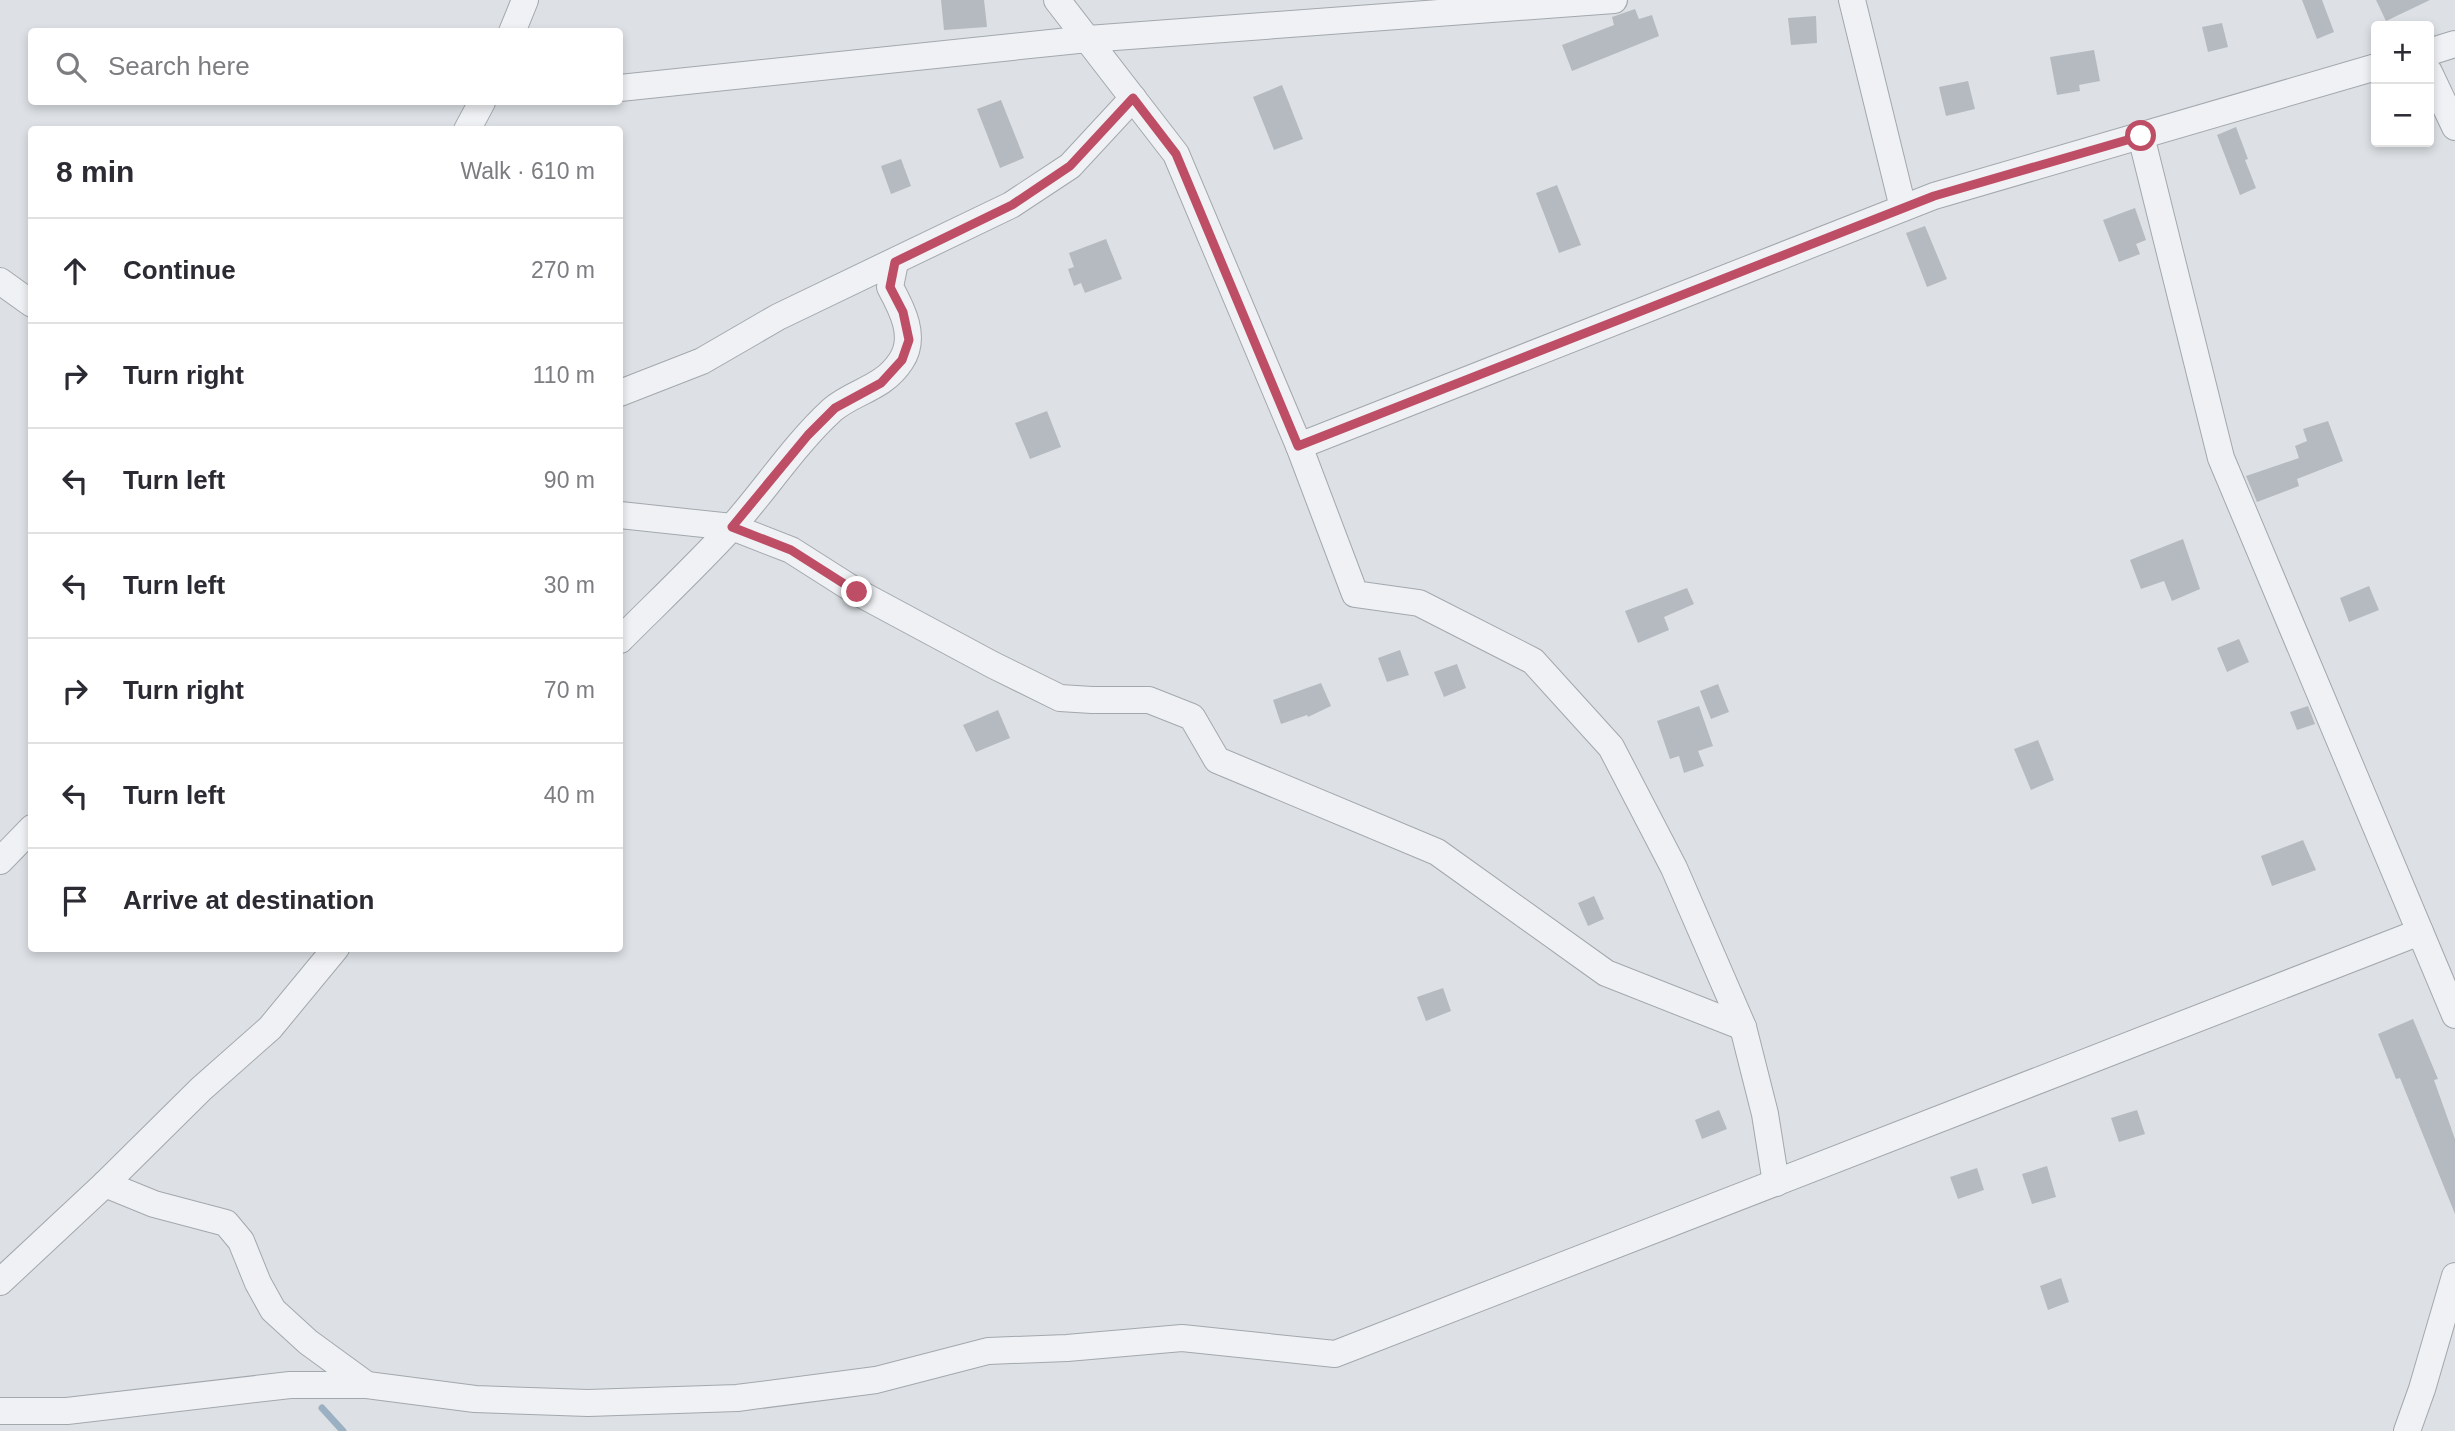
<!DOCTYPE html>
<meta charset="utf-8">
<style>
:root{--surface:#fff;--page:#f7f7f7;--text:#2b2b33;--muted:#7c7c81;--line:#e1e1e2}
body{margin:0;font-family:Arial,sans-serif;background:var(--page);color:var(--text)}
.controls{position:absolute;right:21px;top:21px;display:grid;overflow:hidden;border-radius:7px;box-shadow:0 4px 10px #0003}
.controls button{width:63px;height:63px;display:grid;place-items:center;padding:0;border:0;border-bottom:2px solid var(--line);background:var(--surface);color:var(--text);font:35px sans-serif}
.stop{position:absolute;width:21px;height:21px;margin:-16px;border:5px solid #be4e66;border-radius:50%;background:#fff}
.stop.end{background:#be4e66;border-color:#fff;box-shadow:0 2px 7px #0008}
.list{margin:0;padding:0;list-style:none}
h2{display:flex;justify-content:space-between;align-items:center;height:91px;margin:0;padding:0 28px;font-size:30px}
h2 small{font-size:23px;font-weight:400;color:var(--muted)}
.list li{display:grid;grid-template-columns:46px 1fr auto;gap:21px;align-items:center;box-sizing:border-box;height:105px;padding:0 28px;border-top:2px solid var(--line)}
.list b{display:block;font-size:26px;white-space:nowrap}
.list em{font-size:23px;font-style:normal;color:var(--muted)}
.icon{flex:none;width:38px;height:38px;fill:none;stroke:currentColor;stroke-width:2;stroke-linecap:round;stroke-linejoin:round}
.map{position:relative;flex:none;width:2455px;height:1431px;overflow:hidden}
.search{position:absolute;background:var(--surface);box-shadow:0 4px 10px #0003;left:28px;top:28px;width:595px;height:77px;display:flex;align-items:center;gap:18px;box-sizing:border-box;padding:0 24px;border-radius:7px;color:var(--muted);font-size:26px}
.panel{position:absolute;background:var(--surface);box-shadow:0 4px 10px #0003;left:28px;top:126px;width:595px;height:826px;border-radius:7px}
.map>svg:first-child{display:block}
.lines{fill:none;stroke-linecap:round;stroke-linejoin:round}
.stream{stroke:#9bb0c2;stroke-width:7}
.building{fill:#b5bac1}
.minor-casing{stroke:#a3a8ae;stroke-width:28}
.minor{stroke:#eff1f4;stroke-width:26}
.route{stroke:#be4e66;stroke-width:9}
</style>
<div class="map">
<svg width="2455" height="1431" viewBox="0 0 2455 1431">
<rect width="100%" height="100%" fill="#dde1e5"/>
<g class="lines">
<polyline class="stream" points="322,1408 343,1431"/>
</g>
<g class="building">
<polygon points="941,0 984,0 987,27 944,30"/>
<polygon points="2302,0 2322,0 2334,32 2317,39"/>
<polygon points="2376,0 2430,0 2386,21"/>
<polygon points="1635,9 1639,19 1652,15 1659,36 1572,71 1562,45 1614,25 1612,17"/>
<polygon points="1816,16 1817,43 1791,45 1788,18"/>
<polygon points="2222,23 2228,47 2208,52 2202,27"/>
<polygon points="2094,50 2100,81 2079,85 2080,91 2057,95 2050,57"/>
<polygon points="1968,81 1975,109 1946,116 1939,87"/>
<polygon points="1282,85 1303,139 1274,150 1253,97"/>
<polygon points="1001,100 1024,158 1000,168 977,109"/>
<polygon points="2236,127 2248,159 2245,160 2256,188 2240,195 2217,135"/>
<polygon points="901,159 911,186 891,194 881,166"/>
<polygon points="1557,185 1581,245 1559,253 1536,193"/>
<polygon points="2135,208 2146,240 2136,244 2140,254 2119,262 2103,220"/>
<polygon points="1925,226 1947,279 1927,287 1906,233"/>
<polygon points="1106,239 1122,279 1085,293 1081,283 1074,286 1068,269 1074,267 1069,253"/>
<polygon points="1047,411 1061,447 1030,459 1015,423"/>
<polygon points="2328,421 2343,461 2297,479 2299,486 2257,502 2246,476 2299,458 2295,446 2307,441 2303,429"/>
<polygon points="2183,539 2200,589 2172,601 2164,581 2141,589 2130,560"/>
<polygon points="2369,586 2379,610 2349,622 2340,598"/>
<polygon points="1687,588 1694,604 1664,617 1669,630 1638,643 1625,611"/>
<polygon points="2239,639 2249,662 2227,672 2217,648"/>
<polygon points="1400,650 1409,675 1387,682 1378,658"/>
<polygon points="1457,664 1466,688 1444,697 1434,672"/>
<polygon points="1321,683 1331,706 1308,717 1307,715 1281,724 1273,700"/>
<polygon points="1718,684 1729,712 1711,719 1700,691"/>
<polygon points="1699,706 1713,746 1698,751 1704,766 1684,773 1679,756 1670,759 1657,721"/>
<polygon points="2308,706 2315,724 2297,730 2290,712"/>
<polygon points="998,710 1010,738 976,752 963,725"/>
<polygon points="2038,740 2054,780 2031,790 2014,749"/>
<polygon points="2303,840 2316,870 2272,886 2261,856"/>
<polygon points="1594,896 1604,919 1588,926 1578,903"/>
<polygon points="1443,988 1451,1011 1426,1021 1417,997"/>
<polygon points="2413,1019 2438,1079 2434,1080 2455,1139 2455,1214 2400,1078 2396,1079 2378,1034"/>
<polygon points="1719,1110 1727,1129 1702,1139 1695,1120"/>
<polygon points="2137,1110 2145,1134 2119,1142 2111,1118"/>
<polygon points="2047,1166 2056,1197 2032,1204 2022,1174"/>
<polygon points="1977,1168 1984,1190 1958,1199 1950,1177"/>
<polygon points="2061,1278 2069,1302 2048,1310 2040,1286"/>
</g>
<g class="lines">
<defs>
<g id="minor">
<polyline points="1057,0 1176,154 1299,446 1355,594 1419,603 1533,661 1611,747 1674,868 1743,1027 1765,1114 1776,1183"/>
<polyline points="1852,0 1903,208"/>
<polyline points="512,32 525,0"/>
<polyline points="2429,52 2455,44"/>
<polyline points="2429,72 2455,127"/>
<polyline points="620,88 1088,39 1614,0"/>
<polyline points="467,130 482,102"/>
<polyline points="2141,136 2221,458 2455,1015"/>
<polyline points="0,281 32,304"/>
<polyline points="620,393 702,361 778,317 1011,205 1070,166 1133,98"/>
<polyline points="1299,446 1934,196 2376,67"/>
<polyline points="620,515 732,527 791,550 857,592 993,665 1060,698 1092,700 1149,700 1192,717 1217,760 1437,852 1606,973 1743,1027"/>
<path d="M620,640C657,603 696,566 732,527C766,489 794,445 832,410C854,391 883,389 901,361C917,337 902,309 890,287L895,262"/>
<polyline points="0,861 32,828"/>
<polyline points="105,1184 154,1204 226,1223 241,1241 258,1283 273,1310 308,1342 367,1385"/>
<polyline points="0,1282 105,1184 201,1089 270,1028 336,948"/>
<polyline points="0,1411 67,1411 290,1385 367,1385 475,1399 588,1403 737,1398 876,1380 988,1351 1067,1348 1182,1338 1335,1354 2420,932"/>
<polyline points="2407,1431 2422,1389 2455,1276"/>
</g>
</defs>
<use href="#minor" class="minor-casing"/>
<use href="#minor" class="minor"/>
</g>
<g class="lines">
<polyline class="route" points="857,592 791,550 732,527 808,435 835,408 881,383 902,360 909,340 903,312 890,287 895,262 1012,205 1070,166 1133,98 1176,154 1298,446 1934,196 2141,136"/>
</g>
</svg>
<div class="controls">
<button>+</button>
<button>−</button>
</div>
<div class="stop" style="left:2141px;top:136px"></div>
<div class="stop end" style="left:857px;top:592px"></div>
<div class="search"><svg class="icon" aria-label="search" viewBox="0 0 24 24"><circle cx="10" cy="10" r="6"/><path d="M15 15l6 6"/></svg>Search here</div>
<section class="panel">
<h2>8 min<small>Walk · 610 m</small></h2>
<ul class="list">
<li><svg class="icon" aria-label="ahead" viewBox="0 0 24 24"><path d="M12 20V5M6 11l6-6 6 6"/></svg><div><b>Continue</b></div><em>270 m</em></li>
<li><svg class="icon" aria-label="right" viewBox="0 0 24 24"><path d="M7 20v-9h11M14 6l5 5-5 5"/></svg><div><b>Turn right</b></div><em>110 m</em></li>
<li><svg class="icon" aria-label="left" viewBox="0 0 24 24"><path d="M17 20v-9H6M10 6l-5 5 5 5"/></svg><div><b>Turn left</b></div><em>90 m</em></li>
<li><svg class="icon" aria-label="left" viewBox="0 0 24 24"><path d="M17 20v-9H6M10 6l-5 5 5 5"/></svg><div><b>Turn left</b></div><em>30 m</em></li>
<li><svg class="icon" aria-label="right" viewBox="0 0 24 24"><path d="M7 20v-9h11M14 6l5 5-5 5"/></svg><div><b>Turn right</b></div><em>70 m</em></li>
<li><svg class="icon" aria-label="left" viewBox="0 0 24 24"><path d="M17 20v-9H6M10 6l-5 5 5 5"/></svg><div><b>Turn left</b></div><em>40 m</em></li>
<li><svg class="icon" aria-label="arrive" viewBox="0 0 24 24"><path d="M6 21V4h12l-3 4 3 4H6"/></svg><div><b>Arrive at destination</b></div></li>
</ul>
</section>
</div>
